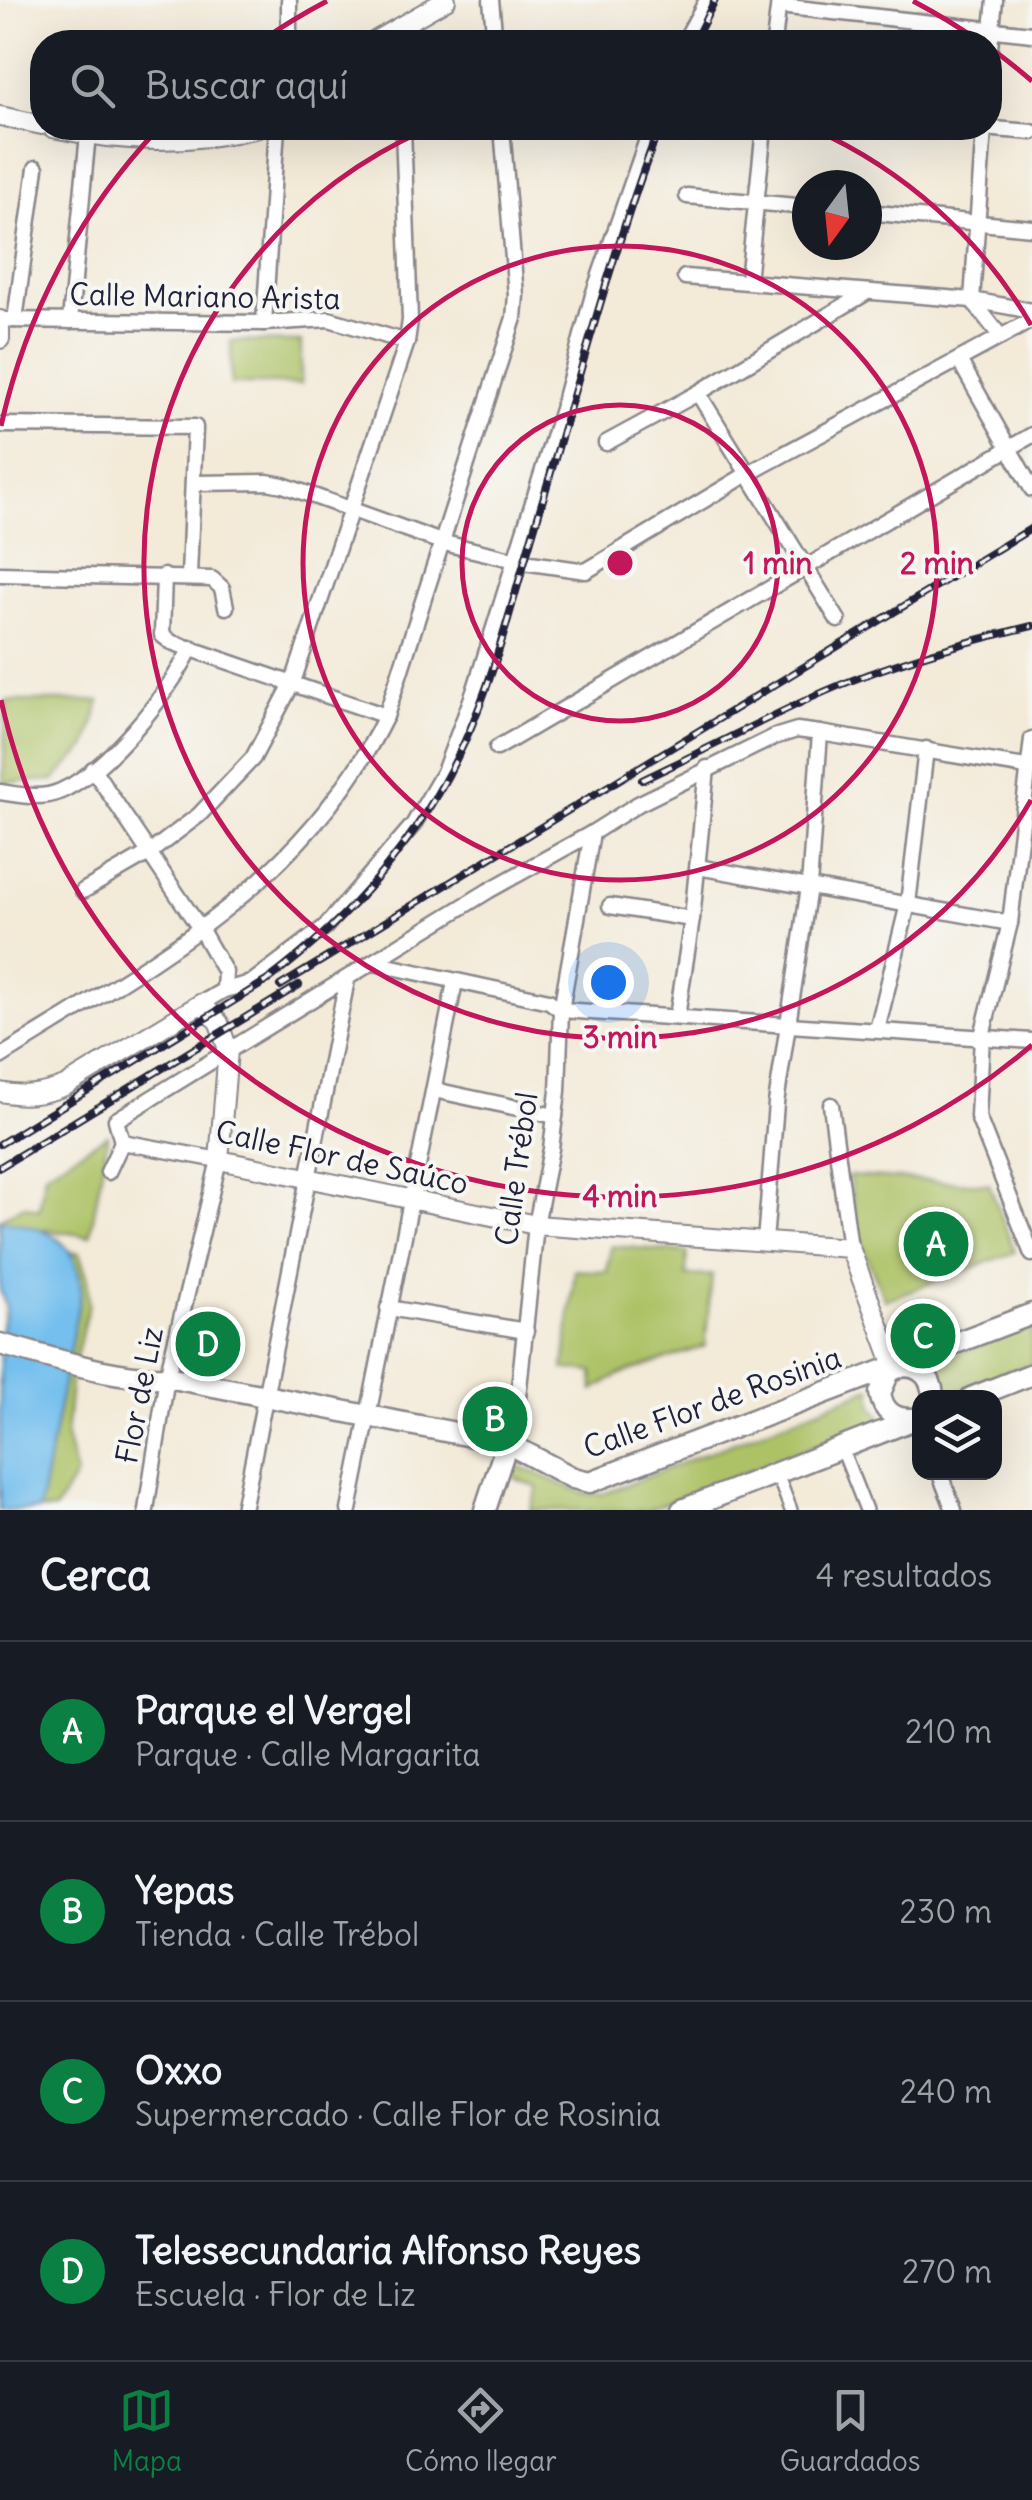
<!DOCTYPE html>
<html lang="es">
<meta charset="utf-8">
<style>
:root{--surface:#171b24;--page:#20242c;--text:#f1f3f6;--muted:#9ea1a6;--line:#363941;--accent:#0b8043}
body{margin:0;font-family:Delius,sans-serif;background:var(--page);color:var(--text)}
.controls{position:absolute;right:30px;bottom:30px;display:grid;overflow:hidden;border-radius:20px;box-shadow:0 10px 40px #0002}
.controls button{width:90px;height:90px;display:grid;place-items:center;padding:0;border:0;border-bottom:2px solid var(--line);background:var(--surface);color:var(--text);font:50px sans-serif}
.compass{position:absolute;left:792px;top:170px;width:90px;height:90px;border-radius:50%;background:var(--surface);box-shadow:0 10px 40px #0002;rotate:195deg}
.you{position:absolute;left:608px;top:982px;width:35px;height:35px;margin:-25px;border:8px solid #fff;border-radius:50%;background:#1a73e8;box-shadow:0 0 0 15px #1a73e833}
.badge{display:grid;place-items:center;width:65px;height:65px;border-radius:50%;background:var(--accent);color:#fff;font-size:32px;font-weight:700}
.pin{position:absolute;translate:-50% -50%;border:5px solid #fff;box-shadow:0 2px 10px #0006}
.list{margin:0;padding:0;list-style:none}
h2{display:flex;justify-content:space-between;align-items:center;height:130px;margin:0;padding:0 40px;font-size:42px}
h2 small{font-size:32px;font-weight:400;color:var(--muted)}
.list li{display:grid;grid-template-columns:65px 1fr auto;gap:30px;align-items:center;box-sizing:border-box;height:180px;padding:0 40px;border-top:2px solid var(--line)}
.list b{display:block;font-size:38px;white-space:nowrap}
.list p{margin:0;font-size:32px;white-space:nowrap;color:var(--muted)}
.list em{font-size:32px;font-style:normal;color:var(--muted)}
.icon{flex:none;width:55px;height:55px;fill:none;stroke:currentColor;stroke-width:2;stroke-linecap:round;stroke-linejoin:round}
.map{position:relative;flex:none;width:1032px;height:1510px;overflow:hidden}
.search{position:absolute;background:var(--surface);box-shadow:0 10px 40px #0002;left:30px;right:30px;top:30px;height:110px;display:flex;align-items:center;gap:25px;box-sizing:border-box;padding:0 35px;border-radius:40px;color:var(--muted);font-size:38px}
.sheet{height:850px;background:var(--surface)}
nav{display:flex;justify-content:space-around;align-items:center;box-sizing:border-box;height:140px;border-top:2px solid var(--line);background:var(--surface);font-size:28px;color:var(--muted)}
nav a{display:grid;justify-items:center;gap:5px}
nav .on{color:var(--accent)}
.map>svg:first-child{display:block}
.green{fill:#adc266;stroke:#687250;stroke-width:2.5}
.water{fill:#74bfee;stroke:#4b7094;stroke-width:2.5}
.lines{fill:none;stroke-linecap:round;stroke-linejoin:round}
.pedestrian-casing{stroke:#8a868a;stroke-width:16}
.minor-casing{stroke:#8a868a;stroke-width:19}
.tertiary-casing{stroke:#8a868a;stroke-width:22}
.secondary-casing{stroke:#8a868a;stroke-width:25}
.pedestrian{stroke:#fff;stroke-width:11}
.minor{stroke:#fff;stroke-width:14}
.tertiary{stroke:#fff;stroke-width:18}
.secondary{stroke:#fff;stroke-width:20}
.rail-casing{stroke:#22223b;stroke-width:8}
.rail{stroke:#f6f6f2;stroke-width:4;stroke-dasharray:11;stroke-linecap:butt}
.ring{fill:none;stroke:#c2185b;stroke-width:5}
.labels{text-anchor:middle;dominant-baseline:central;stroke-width:8;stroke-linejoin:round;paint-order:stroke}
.street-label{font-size:30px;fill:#22223b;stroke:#f6f6f2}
.centre{fill:#c2185b;stroke:#f6f6f2;stroke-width:5}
.ring-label{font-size:30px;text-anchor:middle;font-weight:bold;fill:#c2185b;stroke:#f6f6f2;stroke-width:8;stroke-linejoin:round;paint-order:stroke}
</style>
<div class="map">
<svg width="1032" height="1510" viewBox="0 0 1032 1510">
<rect width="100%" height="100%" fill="#f6f6f2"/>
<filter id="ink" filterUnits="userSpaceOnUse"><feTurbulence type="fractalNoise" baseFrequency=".01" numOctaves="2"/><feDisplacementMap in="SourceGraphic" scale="20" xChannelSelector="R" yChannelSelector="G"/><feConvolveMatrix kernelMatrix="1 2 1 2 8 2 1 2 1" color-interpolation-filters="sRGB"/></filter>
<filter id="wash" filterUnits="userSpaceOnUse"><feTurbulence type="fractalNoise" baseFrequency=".0048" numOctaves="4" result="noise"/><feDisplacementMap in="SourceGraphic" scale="40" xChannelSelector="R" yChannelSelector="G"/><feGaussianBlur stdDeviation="2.25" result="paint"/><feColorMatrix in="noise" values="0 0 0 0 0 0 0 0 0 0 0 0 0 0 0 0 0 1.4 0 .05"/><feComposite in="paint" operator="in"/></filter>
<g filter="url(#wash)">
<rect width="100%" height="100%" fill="#f3ead8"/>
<g class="green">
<polygon points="231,341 301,342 301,384 231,384"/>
<polygon points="6,701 100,701 87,746 54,780 3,783"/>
<path d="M108,1135L90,1236L45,1230L46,1237L60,1251L79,1253L87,1276L89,1304L72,1373L66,1437L76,1475L55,1510H0C4,1461 26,1327 0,1288V1219L24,1205L39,1210L45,1173Z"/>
<polygon points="849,1176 989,1184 1015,1252 885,1300 858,1236"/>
<polygon points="611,1246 687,1252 686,1276 712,1275 705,1346 621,1374 593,1390 593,1372 564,1369 575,1270 607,1272"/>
<polygon points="1032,1326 1032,1363 944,1395 943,1382 931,1363"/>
<polygon points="871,1388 873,1406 883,1420 648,1510 530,1510 538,1488 510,1476 514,1464 583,1493 603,1494"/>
</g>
<path class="water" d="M0,1220C46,1227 79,1239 81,1291L39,1510H0V1336L6,1307L0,1289Z"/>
</g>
<g filter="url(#ink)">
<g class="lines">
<defs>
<g id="pedestrian">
<polyline points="842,1449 866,1510"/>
<polyline points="777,1474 791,1510"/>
</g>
<g id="minor">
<polyline points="491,0 495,42"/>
<polyline points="779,6 1032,34"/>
<polyline points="289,42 289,0"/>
<polyline points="684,42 707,0"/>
<polyline points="774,42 779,1"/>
<polyline points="990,48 995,0"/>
<polyline points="982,128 1032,132"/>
<polyline points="984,128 972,300 1001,337"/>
<polyline points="687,196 807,207"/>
<polyline points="867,212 1032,228"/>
<polyline points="685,277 972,300 1032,311"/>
<polyline points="748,281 764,128"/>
<polyline points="0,320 264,323 329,319 407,342"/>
<polyline points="15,320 36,168"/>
<polyline points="70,321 88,134"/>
<polyline points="264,323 277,128"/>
<polyline points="959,360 1032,489"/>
<polyline points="698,393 838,620"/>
<polyline points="0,425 195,427 189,576"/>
<polyline points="606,443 698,393 864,294"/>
<polyline points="194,483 267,482 283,485 444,543 524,562 586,571 749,473 1032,320"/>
<polyline points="0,574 212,579 222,588 226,607"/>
<polyline points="164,576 162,635 171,642 386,716"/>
<polyline points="1032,739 1010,923 982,1036 978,1117 1032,1254"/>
<polyline points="497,748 1032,435"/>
<polyline points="93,769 201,930 225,972 224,990"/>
<path d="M0,792C21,795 41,800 61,791C109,769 168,694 191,648"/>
<polyline points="698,867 1010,923"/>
<polyline points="83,891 149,853 199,815 253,758 293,682 407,342 410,320 403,128"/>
<polyline points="610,906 692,919"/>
<polyline points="374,963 549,1001 561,1010 1032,1041"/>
<polyline points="202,1003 224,990 251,983 325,927 413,825 444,772 474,692 562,409 593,295 651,128"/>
<polyline points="677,1017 692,919 707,768"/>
<polyline points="877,1030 908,904 926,749"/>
<path d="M0,1057C152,962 303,885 386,716L514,318L516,295L502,128"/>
<polyline points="434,1090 555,1116"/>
<polyline points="831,1105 850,1248"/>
<polyline points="122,1142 116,1120 488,891 592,833 638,804 774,737 797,730 820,733 1032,768"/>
<polyline points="122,1142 219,1160 167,1377 146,1510"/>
<polyline points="108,1172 122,1142"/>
<polyline points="765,1242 776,1103 809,887 820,733"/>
<polyline points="388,1308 526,1331"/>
<polyline points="507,1443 517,1407 536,1225 551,1149 558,1091 561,1010 592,833"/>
<polyline points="939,1472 954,1510"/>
<polyline points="243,1510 347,980"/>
<polyline points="349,1510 455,982"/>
</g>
<g id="tertiary">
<polyline points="373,42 446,0"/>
<polyline points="0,116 42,125"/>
<path d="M53,128C123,143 188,145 258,128"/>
<polyline points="0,339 0,320"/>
<path d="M0,1092C25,1097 41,1095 65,1086L202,1003L219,1023L228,1050L219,1160L536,1225L850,1248L895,1368"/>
</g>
<g id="secondary">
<path d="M0,1344C51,1357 115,1380 167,1377L507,1443L573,1478L590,1482L1032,1314"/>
<polyline points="971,1398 1032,1374"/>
<path d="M913,1419C895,1420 883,1412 880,1393L889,1372C911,1358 933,1372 933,1398"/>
<polyline points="485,1510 507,1443"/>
<polyline points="682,1510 920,1417"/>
</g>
</defs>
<use href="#pedestrian" class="pedestrian-casing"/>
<use href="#minor" class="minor-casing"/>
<use href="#tertiary" class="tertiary-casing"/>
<use href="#secondary" class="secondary-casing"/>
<use href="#pedestrian" class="pedestrian"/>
<use href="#minor" class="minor"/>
<use href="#tertiary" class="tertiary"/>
<use href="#secondary" class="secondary"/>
<defs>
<g id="rail">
<polyline points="694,42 715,0"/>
<path d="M642,780C695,755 747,728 800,703C872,668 954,645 1032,626"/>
<polyline points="280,986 1032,528"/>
<path d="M0,1144L268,980C351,918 420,838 464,743C496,674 513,598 535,526C575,394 610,257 659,128"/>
<polyline points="0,1167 299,985"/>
</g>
</defs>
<use href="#rail" class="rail-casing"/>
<use href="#rail" class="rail"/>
</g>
</g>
<g class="ring">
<circle cx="620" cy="563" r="158"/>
<circle cx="620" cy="563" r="317"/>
<path d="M1031 800A475 475 0 1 1 427 129M813 129A475 475 0 0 1 1031 325"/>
<path d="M1032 1045A634 634 0 0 1 1 700M1 426A634 634 0 0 1 156 131M261 41A634 634 0 0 1 327 1M913 1A634 634 0 0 1 979 41M993 50A634 634 0 0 1 1032 81"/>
</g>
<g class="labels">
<g class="street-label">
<text transform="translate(205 296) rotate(1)">Calle Mariano Arista</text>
<text transform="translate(342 1157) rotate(12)">Calle Flor de Saúco</text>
<text transform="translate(516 1169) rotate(-82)">Calle Trébol</text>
<text transform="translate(139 1395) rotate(-79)">Flor de Liz</text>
<text transform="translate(712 1402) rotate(-20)">Calle Flor de Rosinia</text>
</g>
</g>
<circle cx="620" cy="563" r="15" class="centre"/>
<g class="ring-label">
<text x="778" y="574">1 min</text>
<text x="937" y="574">2 min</text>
<text x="620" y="1048">3 min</text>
<text x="620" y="1207">4 min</text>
</g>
</svg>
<div class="controls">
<button><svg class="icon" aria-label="layers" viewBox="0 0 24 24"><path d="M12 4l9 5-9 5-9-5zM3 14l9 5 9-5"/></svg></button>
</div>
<svg class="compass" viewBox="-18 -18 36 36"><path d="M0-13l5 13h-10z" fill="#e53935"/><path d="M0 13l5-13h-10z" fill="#9ea1a6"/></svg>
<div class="you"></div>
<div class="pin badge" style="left:936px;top:1244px">A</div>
<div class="pin badge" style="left:495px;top:1419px">B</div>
<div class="pin badge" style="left:923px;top:1336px">C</div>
<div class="pin badge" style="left:208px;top:1344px">D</div>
<div class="search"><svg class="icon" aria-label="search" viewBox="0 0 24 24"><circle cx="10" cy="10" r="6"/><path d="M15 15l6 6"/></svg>Buscar aquí</div>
</div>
<section class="sheet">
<h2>Cerca<small>4 resultados</small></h2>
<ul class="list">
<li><span class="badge">A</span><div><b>Parque el Vergel</b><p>Parque · Calle Margarita</p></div><em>210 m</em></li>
<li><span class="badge">B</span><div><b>Yepas</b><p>Tienda · Calle Trébol</p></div><em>230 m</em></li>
<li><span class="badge">C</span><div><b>Oxxo</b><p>Supermercado · Calle Flor de Rosinia</p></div><em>240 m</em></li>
<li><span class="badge">D</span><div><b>Telesecundaria Alfonso Reyes</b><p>Escuela · Flor de Liz</p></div><em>270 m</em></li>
</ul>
</section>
<nav>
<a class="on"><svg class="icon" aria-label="map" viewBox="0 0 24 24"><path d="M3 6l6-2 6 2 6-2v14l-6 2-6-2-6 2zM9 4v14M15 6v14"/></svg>Mapa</a>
<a><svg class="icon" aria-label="directions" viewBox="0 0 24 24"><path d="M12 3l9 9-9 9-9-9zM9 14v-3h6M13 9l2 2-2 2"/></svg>Cómo llegar</a>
<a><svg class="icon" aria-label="saved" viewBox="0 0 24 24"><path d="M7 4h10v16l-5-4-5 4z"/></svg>Guardados</a>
</nav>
